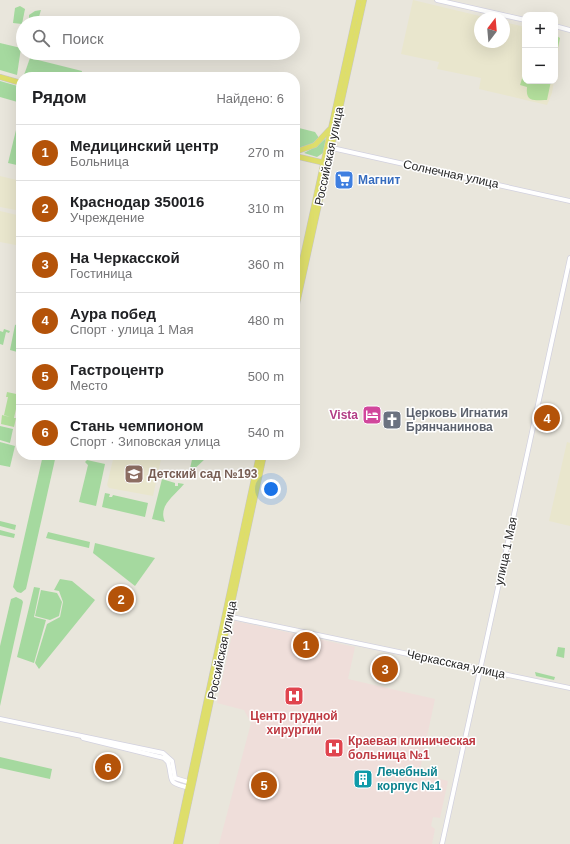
<!DOCTYPE html>
<html lang="ru">
<meta charset="utf-8">
<style>
:root{--surface:#fff;--page:#f6f6f6;--text:#202124;--muted:#757577;--line:#e0e0e0;--accent:#b45309}
body{margin:0;font-family:Arial,sans-serif;background:var(--page);color:var(--text)}
.controls{position:absolute;right:12px;top:12px;display:grid;overflow:hidden;border-radius:8px;box-shadow:0 4px 16px #0002}
.controls button{width:36px;height:36px;display:grid;place-items:center;padding:0;border:0;border-bottom:1px solid var(--line);background:var(--surface);color:var(--text);font:20px sans-serif}
.compass{position:absolute;left:474px;top:12px;width:36px;height:36px;border-radius:50%;background:var(--surface);box-shadow:0 4px 16px #0002;rotate:16deg}
.you{position:absolute;left:271px;top:489px;width:14px;height:14px;margin:-10px;border:3px solid #fff;border-radius:50%;background:#1a73e8;box-shadow:0 0 0 6px #1a73e833}
.badge{display:grid;place-items:center;width:26px;height:26px;border-radius:50%;background:var(--accent);color:#fff;font-size:13px;font-weight:700}
.pin{position:absolute;translate:-50% -50%;border:2px solid #fff;box-shadow:0 1px 4px #0006}
.list{margin:0;padding:0;list-style:none}
h2{display:flex;justify-content:space-between;align-items:center;height:52px;margin:0;padding:0 16px;font-size:17px}
h2 small{font-size:13px;font-weight:400;color:var(--muted)}
.list li{display:grid;grid-template-columns:26px 1fr auto;gap:12px;align-items:center;box-sizing:border-box;height:56px;padding:0 16px;border-top:1px solid var(--line)}
.list b{display:block;font-size:15px;white-space:nowrap}
.list p{margin:0;font-size:13px;white-space:nowrap;color:var(--muted)}
.list em{font-size:13px;font-style:normal;color:var(--muted)}
.icon{flex:none;width:22px;height:22px;fill:none;stroke:currentColor;stroke-width:2;stroke-linecap:round;stroke-linejoin:round}
.map{position:relative;flex:none;width:570px;height:844px;overflow:hidden}
.search{position:absolute;background:var(--surface);box-shadow:0 4px 16px #0002;left:16px;top:16px;width:284px;height:44px;display:flex;align-items:center;gap:10px;box-sizing:border-box;padding:0 14px;border-radius:22px;color:var(--muted);font-size:15px}
.panel{position:absolute;background:var(--surface);box-shadow:0 4px 16px #0002;left:16px;top:72px;width:284px;height:388px;border-radius:16px}
.map>svg:first-child{display:block}
.education{fill:#e9e6cd}
.medical{fill:#efdeda}
.green{fill:#a5d99f}
.pitch{fill:#b3df9c}
.lines{fill:none;stroke-linecap:round;stroke-linejoin:round}
.minor-casing{stroke:#d2d1df;stroke-width:5.5}
.major-casing{stroke:#c7c7c7;stroke-width:6}
.minor{stroke:#fff;stroke-width:4}
.major{stroke:#dede6b;stroke-width:5}
.labels{text-anchor:middle;dominant-baseline:central;stroke-width:3;stroke-linejoin:round;paint-order:stroke}
.street-label{font-size:12px;fill:#282828;stroke:#fff}
.shop-label{font-size:12px;font-weight:bold;fill:#366cbe;stroke:#fff;text-anchor:start}
.worship-label{font-size:12px;font-weight:bold;fill:#5b616d;stroke:#fff;text-anchor:start}
.hotel-label{font-size:12px;font-weight:bold;fill:#b23c85;stroke:#fff;text-anchor:end}
.education-label{font-size:12px;font-weight:bold;fill:#785e54;stroke:#fff;text-anchor:start}
.health-label{font-size:12px;font-weight:bold;fill:#be3a42;stroke:#fff}
.culture-label{font-size:12px;font-weight:bold;fill:#0d838f;stroke:#fff;text-anchor:start}
</style>
<div class="map">
<svg width="570" height="844" viewBox="0 0 570 844">
<rect width="100%" height="100%" fill="#e9e6dc"/>
<g class="education">
<polygon points="413,0 488,18 480,18 480,42 504,42 504,22 525,27 525,81 554,81 552,93 547,105 479,89 481,78 437,69 439,62 401,54"/>
<polygon points="555,34 560,38 555,76"/>
<polygon points="0,176 21,181 21,211 0,207"/>
<polygon points="0,211 21,216 21,246 0,242"/>
<polygon points="567,442 570,443 570,526 549,521"/>
<polygon points="114,455 162,455 153,496 109,488 107,485"/>
</g>
<polygon class="medical" points="235,621 355,647 348,679 435,699 419,774 448,781 440,818 433,817 431,826 435,829 432,844 219,844 251,723 244,710 217,703"/>
<g class="green">
<polygon points="20,6 25,9 22,24 13,23 15,8"/>
<polygon points="41,10 38,20 29,20 29,15 35,11"/>
<polygon points="0,43 21,48 17,75 0,70"/>
<polygon points="30,58 82,71 81,77 25,77 24,75"/>
<polygon points="0,81 21,87 21,103 0,97"/>
<polygon points="295,127 315,132 319,138 312,144 295,149"/>
<polygon points="16,130 21,132 21,166 8,163"/>
<polygon points="326,138 323,153 317,157 304,153 317,146"/>
<polygon points="21,318 21,353 10,350 15,325 20,323"/>
<polygon points="4,329 10,331 9,333 6,332 3,345 0,344 0,331 3,332"/>
<polygon points="0,426 13,429 10,443 0,440"/>
<polygon points="0,442 15,446 10,467 0,465"/>
<polygon points="43,455 56,455 26,589 21,593 17,592 13,587"/>
<polygon points="193,455 207,455 206,458 190,473 189,473"/>
<polygon points="87,460 105,464 96,506 79,502 88,465 85,462"/>
<path d="M162,479L175,483V486H178V483L184,484C173,497 158,506 165,522L152,519Z"/>
<polygon points="105,493 110,494 109,497 112,497 113,495 148,503 145,517 102,507"/>
<polygon points="0,521 16,525 15,530 0,526"/>
<polygon points="0,530 15,534 14,538 0,535"/>
<polygon points="48,532 90,542 89,548 46,538"/>
<polygon points="95,543 155,558 135,586 93,553"/>
<polygon points="60,579 72,581 95,600 39,669 35,663 47,624 60,617 63,602 59,591 54,590"/>
<polygon points="34,587 40,588 34,617 46,620 34,663 17,657"/>
<polygon points="41,590 57,593 62,602 59,616 50,620 35,616"/>
<polygon points="16,597 22,600 23,602 0,706 0,646 11,599"/>
<polygon points="558,647 565,648 564,658 556,656"/>
<polygon points="535,672 555,677 554,680 536,676"/>
<polygon points="0,757 52,769 50,779 0,768"/>
</g>
<g class="pitch">
<polygon points="555,35 560,38 555,62"/>
<path d="M525,69V81H551L547,100C538,99 525,105 527,87L520,85Z"/>
<polygon points="7,392 21,395 20,400 18,400 14,418 16,418 14,427 1,424 2,415 10,417 4,415 8,397 6,397"/>
</g>
<g class="lines">
<defs>
<g id="minor">
<polyline points="437,0 525,20"/>
<polyline points="555,26 570,30"/>
<polyline points="332,148 570,201"/>
<polyline points="227,616 570,688"/>
<polyline points="0,719 163,753 172,761 175,778 191,783"/>
<path d="M83,738L164,758L168,762C174,782 165,782 190,788"/>
<polyline points="442,844 570,258"/>
</g>
<g id="major">
<polyline points="0,77 21,83"/>
<polyline points="295,152 315,145 329,130"/>
<polyline points="295,156 325,163"/>
<polyline points="295,293 359,0"/>
<polyline points="295,313 364,0"/>
<polyline points="176,844 259,455"/>
<polyline points="180,844 264,455"/>
</g>
</defs>
<use href="#minor" class="minor-casing"/>
<use href="#major" class="major-casing"/>
<use href="#minor" class="minor"/>
<use href="#major" class="major"/>
</g>
<defs>
<symbol id="supermarket-square" viewBox="-11 -11 22 22"><rect x="-9" y="-9" width="18" height="18" rx="4" fill="#3f7fe0" stroke="#fff"/><path d="M-6-5.5h2.5l.6 2H6L4.5 2H-2.5L-4.4-4H-6ZM-1.5 3.2a1.3 1.3 0 1 0 .1 0ZM3 3.2a1.3 1.3 0 1 0 .1 0Z" fill="#fff"/></symbol>
<symbol id="hotel-square" viewBox="-11 -11 22 22"><rect x="-9" y="-9" width="18" height="18" rx="4" fill="#d1479c" stroke="#fff"/><path d="M-6-4.5h1.5V1H6V5H4.5V3h-9V5H-6ZM-4 0a1.8 1.8 0 1 1 3.6 0ZM.5 0V-2.5h3Q6-2.5 6 0Z" fill="#fff"/></symbol>
<symbol id="church-square" viewBox="-11 -11 22 22"><rect x="-9" y="-9" width="18" height="18" rx="4" fill="#6b7280" stroke="#fff"/><path d="M-1.2-6h2.4v3.5h3.3v2.4h-3.3V6h-2.4V-.1h-3.3v-2.4h3.3Z" fill="#fff"/></symbol>
<symbol id="school-square" viewBox="-11 -11 22 22"><rect x="-9" y="-9" width="18" height="18" rx="4" fill="#8d6e63" stroke="#fff"/><path d="M0-5L7-2L0 1L-7-2ZM-4 1L0 2.5L4 1V4Q0 6-4 4Z" fill="#fff"/></symbol>
<symbol id="hospital-square" viewBox="-11 -11 22 22"><rect x="-9" y="-9" width="18" height="18" rx="4" fill="#e0444e" stroke="#fff"/><path d="M-5-5h3v3.5h4V-5h3V5h-3V1.5h-4V5h-3Z" fill="#fff"/></symbol>
<symbol id="building-square" viewBox="-11 -11 22 22"><rect x="-9" y="-9" width="18" height="18" rx="4" fill="#0f9aa8" stroke="#fff"/><path d="M-4-6H4V6H1V3H-1V6H-4ZM-2.5-4.3h1.7v1.8h-1.7ZM.8-4.3h1.7v1.8H.8ZM-2.5-1h1.7V.8h-1.7ZM.8-1h1.7V.8H.8Z" fill="#fff"/></symbol>
</defs>
<g fill-rule="evenodd">
<use href="#supermarket-square" x="333" y="169" width="22" height="22"/>
<use href="#hotel-square" x="361" y="404" width="22" height="22"/>
<use href="#church-square" x="381" y="409" width="22" height="22"/>
<use href="#school-square" x="123" y="463" width="22" height="22"/>
<use href="#hospital-square" x="283" y="685" width="22" height="22"/>
<use href="#hospital-square" x="323" y="737" width="22" height="22"/>
<use href="#building-square" x="352" y="768" width="22" height="22"/>
</g>
<g class="labels">
<g class="street-label">
<text transform="translate(329 156) rotate(-78)">Российская улица</text>
<text transform="translate(451 174) rotate(12)">Солнечная улица</text>
<text transform="translate(506 551) rotate(-78)">улица 1 Мая</text>
<text transform="translate(222 650) rotate(-78)">Российская улица</text>
<text transform="translate(456 664) rotate(12)">Черкасская улица</text>
</g>
<g class="shop-label">
<text x="358" y="180">Магнит</text>
</g>
<g class="worship-label">
<text x="406" y="413">Церковь Игнатия<tspan x="406" dy="14">Брянчанинова</tspan></text>
</g>
<g class="hotel-label">
<text x="358" y="415">Vista</text>
</g>
<g class="education-label">
<text x="148" y="474">Детский сад №193</text>
</g>
<g class="health-label">
<text x="294" y="716">Центр грудной<tspan x="294" dy="14">хирургии</tspan></text>
<text x="348" y="741" text-anchor="start">Краевая клиническая<tspan x="348" dy="14">больница №1</tspan></text>
</g>
<g class="culture-label">
<text x="377" y="772">Лечебный<tspan x="377" dy="14">корпус №1</tspan></text>
</g>
</g>
</svg>
<div class="controls">
<button>+</button>
<button>−</button>
</div>
<svg class="compass" viewBox="-18 -18 36 36"><path d="M0-13l5 13h-10z" fill="#e53935"/><path d="M0 13l5-13h-10z" fill="#757577"/></svg>
<div class="you"></div>
<div class="pin badge" style="left:306px;top:645px">1</div>
<div class="pin badge" style="left:121px;top:599px">2</div>
<div class="pin badge" style="left:385px;top:669px">3</div>
<div class="pin badge" style="left:547px;top:418px">4</div>
<div class="pin badge" style="left:264px;top:785px">5</div>
<div class="pin badge" style="left:108px;top:767px">6</div>
<div class="search"><svg class="icon" aria-label="search" viewBox="0 0 24 24"><circle cx="10" cy="10" r="6"/><path d="M15 15l6 6"/></svg>Поиск</div>
<section class="panel">
<h2>Рядом<small>Найдено: 6</small></h2>
<ul class="list">
<li><span class="badge">1</span><div><b>Медицинский центр</b><p>Больница</p></div><em>270 m</em></li>
<li><span class="badge">2</span><div><b>Краснодар 350016</b><p>Учреждение</p></div><em>310 m</em></li>
<li><span class="badge">3</span><div><b>На Черкасской</b><p>Гостиница</p></div><em>360 m</em></li>
<li><span class="badge">4</span><div><b>Аура побед</b><p>Спорт · улица 1 Мая</p></div><em>480 m</em></li>
<li><span class="badge">5</span><div><b>Гастроцентр</b><p>Место</p></div><em>500 m</em></li>
<li><span class="badge">6</span><div><b>Стань чемпионом</b><p>Спорт · Зиповская улица</p></div><em>540 m</em></li>
</ul>
</section>
</div>
